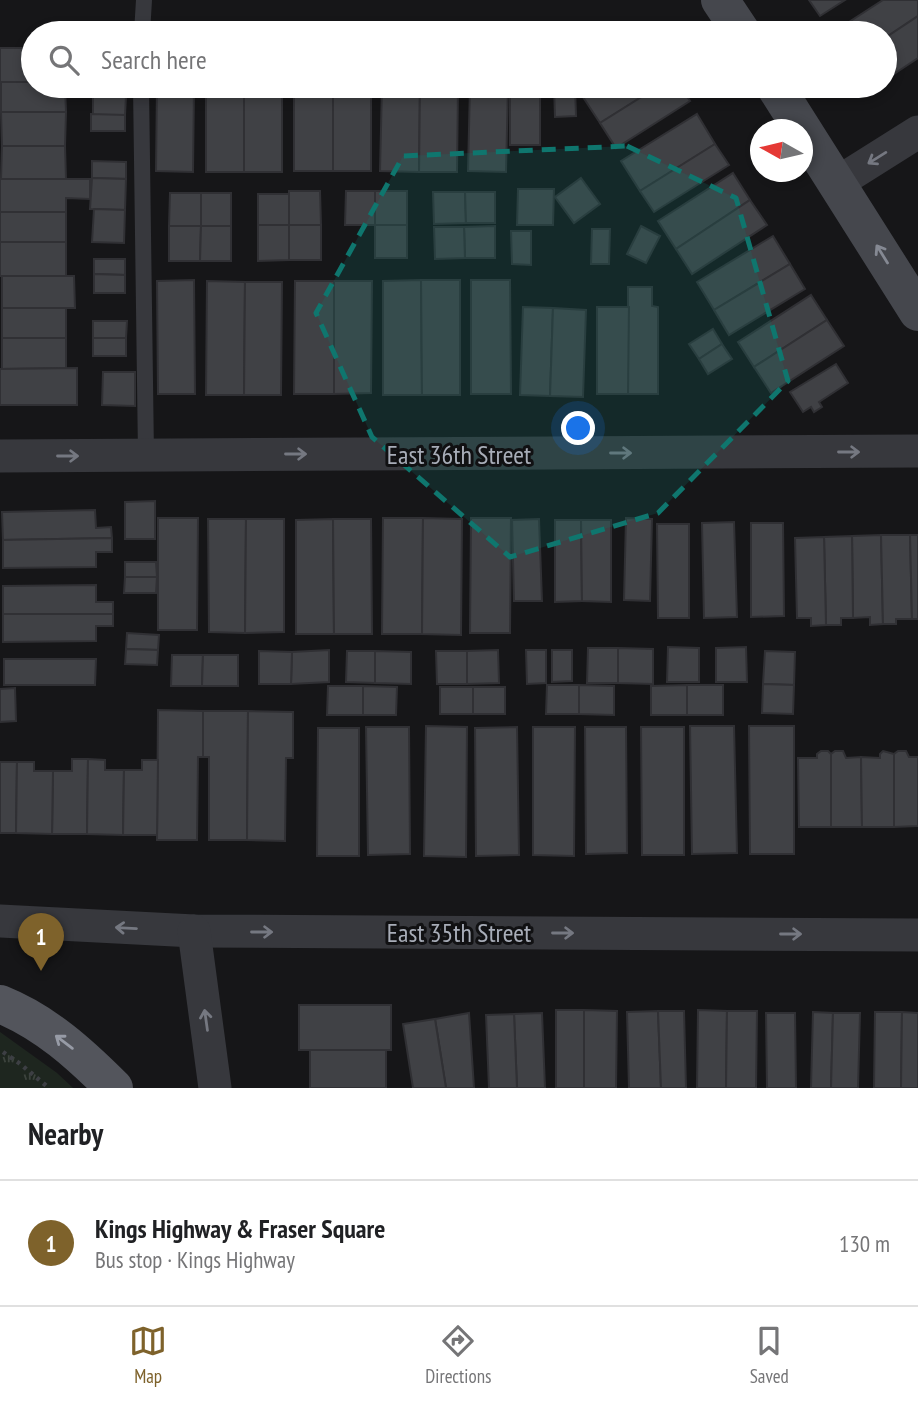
<!DOCTYPE html>
<meta charset="utf-8">
<style>
:root{--surface:#fff;--page:#f6f6f6;--text:#202124;--muted:#757577;--line:#e0e0e0;--accent:#7e622b}
body{margin:0;font-family:"PT Sans Narrow",sans-serif;background:var(--page);color:var(--text)}
.compass{position:absolute;left:750px;top:119px;width:63px;height:63px;border-radius:50%;background:var(--surface);box-shadow:0 4px 10px #0003;rotate:278deg}
.you{position:absolute;left:579px;top:429px;width:24px;height:24px;margin:-18px;border:5px solid #fff;border-radius:50%;background:#1a73e8;box-shadow:0 0 0 10px #1a73e833}
.badge{display:grid;place-items:center;width:46px;height:46px;border-radius:50%;background:var(--accent);color:#fff;font-size:23px;font-weight:700}
.pin{position:absolute;translate:-50% -58px;filter:drop-shadow(0 2px 4px #0008)}
.pin::after{content:'';position:absolute;top:37px;width:24px;height:21px;background:inherit;clip-path:polygon(0 0,100% 0,50% 100%)}
.list{margin:0;padding:0;list-style:none}
h2{display:flex;justify-content:space-between;align-items:center;height:91px;margin:0;padding:0 28px;font-size:30px}
h2 small{font-size:23px;font-weight:400;color:var(--muted)}
.list li{display:grid;grid-template-columns:46px 1fr auto;gap:21px;align-items:center;box-sizing:border-box;height:126px;padding:0 28px;border-top:2px solid var(--line)}
.list b{display:block;font-size:26px;white-space:nowrap}
.list p{margin:0;font-size:23px;white-space:nowrap;color:var(--muted)}
.list em{font-size:23px;font-style:normal;color:var(--muted)}
.icon{flex:none;width:38px;height:38px;fill:none;stroke:currentColor;stroke-width:2;stroke-linecap:round;stroke-linejoin:round}
.map{position:relative;flex:none;width:918px;height:1088px;overflow:hidden}
.search{position:absolute;background:var(--surface);box-shadow:0 4px 10px #0003;left:21px;right:21px;top:21px;height:77px;display:flex;align-items:center;gap:18px;box-sizing:border-box;padding:0 24px;border-radius:38px;color:var(--muted);font-size:26px}
.sheet{height:217px;background:var(--surface)}
nav{display:flex;justify-content:space-around;align-items:center;box-sizing:border-box;height:98px;border-top:2px solid var(--line);background:var(--surface);font-size:19px;color:var(--muted)}
nav a{display:grid;justify-items:center;gap:4px}
nav .on{color:var(--accent)}
.map>svg:first-child{display:block}
.park{fill:url(#park-tufts)}
.building{fill:#404145;stroke:#303034;stroke-width:2}
.lines{fill:none;stroke-linecap:round;stroke-linejoin:round}
.path{stroke:#3d3f44;stroke-width:4.5;stroke-dasharray:3.5 5;stroke-linecap:butt}
.service{stroke:#37383d;stroke-width:16}
.minor{stroke:#37383d;stroke-width:33}
.secondary{stroke:#45474d;stroke-width:38}
.primary{stroke:#53555c;stroke-width:38}
.oneway{stroke:#757881}
.oneway2{stroke:#858993}
.oneway3{stroke:#979ba6}
.marked{fill:#0f766e;fill-opacity:0.2;stroke:#0f766e;stroke-width:5;stroke-dasharray:14 9;stroke-linejoin:round}
.labels{text-anchor:middle;dominant-baseline:central;stroke-width:6;stroke-linejoin:round;paint-order:stroke}
.street-label{font-size:26px;fill:#a8adb8;stroke:#111113}
</style>
<div class="map">
<svg width="918" height="1088" viewBox="0 0 918 1088">
<defs>
<pattern id="park-tufts" width="24" height="20" patternUnits="userSpaceOnUse" patternTransform="scale(1.75)"><rect width="24" height="20" fill="#1e261f"/><path d="M3 7l-1-3M5 7V3M7 7l1-3M15 17l-1-3M17 17v-4M19 17l1-3" fill="none" stroke="#3c433d"/></pattern>
</defs>
<rect width="100%" height="100%" fill="#161618"/>
<polygon class="park" points="0,1032 57,1073 73,1088 0,1088"/>
<g class="building">
<polygon points="809,0 845,0 820,16"/>
<polygon points="883,0 918,0 918,16 885,38 885,33 832,33"/>
<polygon points="918,16 918,58 885,80 885,38"/>
<rect x="0" y="48" width="33" height="34"/>
<polygon points="1,82 33,82 33,86 65,86 66,112 1,112"/>
<polygon points="157,86 194,86 193,172 156,171"/>
<rect x="206" y="86" width="38" height="86"/>
<rect x="244" y="86" width="38" height="86"/>
<rect x="294" y="86" width="39" height="85"/>
<rect x="333" y="86" width="38" height="85"/>
<polygon points="382,86 420,86 419,172 380,171"/>
<polygon points="420,86 458,86 457,172 419,172"/>
<polygon points="470,86 508,86 506,172 468,171"/>
<rect x="510" y="86" width="30" height="59"/>
<polygon points="554,86 575,86 576,116 555,117"/>
<polygon points="601,86 659,86 600,123 583,97"/>
<polygon points="659,86 680,86 690,101 616,148 600,123"/>
<polygon points="93,96 126,96 125,115 93,115"/>
<polygon points="1,112 66,112 65,146 2,146"/>
<polygon points="91,114 125,115 125,131 91,131"/>
<polygon points="697,114 715,144 640,191 621,161"/>
<polygon points="715,144 729,165 654,212 640,191"/>
<polygon points="2,146 65,146 66,179 1,179"/>
<polygon points="92,161 126,162 126,179 92,178"/>
<polygon points="733,173 750,200 676,249 658,221"/>
<polygon points="92,178 126,179 125,210 90,209"/>
<polygon points="581,178 600,204 574,223 555,197"/>
<polygon points="0,179 90,179 90,199 66,198 66,212 0,212"/>
<polygon points="518,189 554,189 553,225 517,225"/>
<polygon points="289,191 320,191 321,225 289,225"/>
<polygon points="346,191 375,191 375,225 345,225"/>
<rect x="375" y="191" width="32" height="34"/>
<polygon points="433,192 465,192 466,223 434,224"/>
<polygon points="465,192 495,192 495,223 466,223"/>
<polygon points="170,193 201,193 201,226 169,226"/>
<rect x="201" y="193" width="30" height="33"/>
<rect x="258" y="194" width="31" height="31"/>
<polygon points="750,200 767,225 692,274 676,249"/>
<polygon points="94,209 125,210 124,243 92,242"/>
<rect x="0" y="212" width="66" height="30"/>
<polygon points="258,225 289,225 289,260 258,261"/>
<rect x="289" y="225" width="32" height="35"/>
<rect x="375" y="225" width="32" height="33"/>
<polygon points="169,226 201,226 200,261 169,261"/>
<polygon points="201,226 231,226 231,261 200,261"/>
<polygon points="495,226 495,258 465,258 464,227"/>
<polygon points="641,226 660,236 646,263 627,254"/>
<polygon points="434,227 464,227 465,258 435,259"/>
<polygon points="592,229 610,229 609,264 591,264"/>
<polygon points="511,231 531,231 531,265 512,264"/>
<polygon points="773,236 790,264 714,310 697,282"/>
<rect x="0" y="242" width="66" height="34"/>
<polygon points="94,259 125,259 125,275 94,274"/>
<polygon points="790,264 805,289 729,335 714,310"/>
<polygon points="94,274 125,275 125,293 94,293"/>
<polygon points="2,276 74,276 75,308 2,308"/>
<polygon points="194,280 195,394 158,394 157,281"/>
<polygon points="421,280 422,395 383,395 383,281"/>
<polygon points="421,280 460,280 460,395 422,395"/>
<polygon points="471,280 510,280 511,394 471,394"/>
<polygon points="207,281 245,282 244,395 206,395"/>
<polygon points="295,281 334,281 334,394 294,394"/>
<polygon points="334,281 372,281 371,393 334,394"/>
<polygon points="245,282 282,282 281,395 244,395"/>
<polygon points="628,287 652,287 652,306 658,307 658,394 628,394"/>
<polygon points="811,295 827,320 754,367 738,342"/>
<polygon points="523,307 553,308 550,396 520,395"/>
<polygon points="597,307 629,307 628,394 597,394"/>
<rect x="2" y="308" width="64" height="30"/>
<polygon points="553,308 586,310 583,397 550,396"/>
<polygon points="827,320 844,346 771,393 754,367"/>
<polygon points="93,321 127,321 126,338 93,338"/>
<polygon points="713,329 722,344 699,359 689,344"/>
<polygon points="2,338 66,338 66,368 2,369"/>
<rect x="93" y="338" width="33" height="18"/>
<polygon points="722,344 732,359 708,374 699,359"/>
<polygon points="836,364 848,383 819,402 822,407 814,412 811,407 803,412 790,392"/>
<polygon points="77,368 77,405 0,405 0,369"/>
<polygon points="103,372 135,372 135,406 102,405"/>
<polygon points="155,501 155,539 125,539 125,502"/>
<polygon points="95,510 96,528 111,527 112,538 3,540 2,512"/>
<polygon points="158,518 198,518 197,630 158,630"/>
<polygon points="383,518 423,518 422,634 382,634"/>
<polygon points="423,518 462,519 461,635 422,634"/>
<polygon points="471,518 511,518 510,633 470,633"/>
<polygon points="626,518 652,519 650,601 624,600"/>
<polygon points="208,519 246,519 245,633 209,632"/>
<polygon points="246,519 284,519 284,632 245,633"/>
<polygon points="333,519 334,634 296,634 296,520"/>
<polygon points="333,519 371,519 372,634 334,634"/>
<polygon points="539,519 542,601 514,601 512,520"/>
<polygon points="555,520 581,520 582,601 555,602"/>
<polygon points="581,520 611,520 611,602 582,601"/>
<polygon points="734,522 737,617 704,618 702,523"/>
<polygon points="751,523 783,523 784,616 751,617"/>
<polygon points="657,524 689,524 689,618 658,618"/>
<polygon points="881,535 883,624 870,625 870,617 853,618 852,536"/>
<polygon points="881,535 910,535 912,619 896,619 896,624 883,624"/>
<polygon points="910,535 918,535 918,619 912,619"/>
<polygon points="852,536 853,618 841,618 841,625 826,625 824,537"/>
<polygon points="824,537 826,625 811,626 811,618 797,618 795,538"/>
<polygon points="112,538 112,552 96,552 96,567 3,568 3,540"/>
<polygon points="125,562 156,562 157,577 125,577"/>
<polygon points="125,577 157,577 156,593 124,593"/>
<polygon points="96,585 96,602 113,602 113,614 3,614 3,586"/>
<polygon points="3,614 113,614 113,626 96,626 96,641 3,642"/>
<polygon points="127,633 159,635 158,650 126,649"/>
<polygon points="668,647 699,648 699,682 667,682"/>
<polygon points="746,647 747,682 716,682 716,648"/>
<polygon points="588,648 618,648 618,683 587,683"/>
<polygon points="618,648 653,649 653,684 618,683"/>
<polygon points="126,649 158,650 157,665 125,664"/>
<polygon points="329,650 329,682 291,684 292,652"/>
<polygon points="498,650 499,683 467,684 467,651"/>
<polygon points="526,650 546,650 546,683 527,684"/>
<polygon points="552,650 572,650 572,681 552,682"/>
<polygon points="259,651 292,652 291,684 259,684"/>
<polygon points="347,651 375,651 375,683 346,682"/>
<polygon points="375,651 411,652 411,684 375,683"/>
<polygon points="436,651 467,651 467,684 437,684"/>
<polygon points="765,651 795,652 794,685 763,684"/>
<polygon points="172,655 203,655 202,686 171,686"/>
<polygon points="203,655 238,655 238,686 202,686"/>
<polygon points="4,659 96,659 95,685 4,685"/>
<polygon points="763,684 794,685 793,714 762,713"/>
<polygon points="547,685 579,685 579,714 546,714"/>
<polygon points="579,685 614,686 614,715 579,714"/>
<rect x="687" y="685" width="36" height="30"/>
<polygon points="687,685 687,715 651,715 651,686"/>
<polygon points="328,686 363,686 363,715 327,715"/>
<polygon points="363,686 397,687 396,715 363,715"/>
<rect x="440" y="687" width="33" height="27"/>
<rect x="473" y="687" width="32" height="27"/>
<polygon points="15,688 16,721 0,722 0,689"/>
<polygon points="158,710 203,711 203,757 198,757 197,840 157,840"/>
<polygon points="203,711 248,711 247,840 209,840 209,757 203,757"/>
<polygon points="248,711 293,712 293,758 286,758 285,841 247,840"/>
<polygon points="426,726 467,727 466,857 424,856"/>
<polygon points="690,726 734,726 737,853 692,854"/>
<polygon points="749,726 794,726 794,854 750,854"/>
<polygon points="366,727 409,727 410,854 368,855"/>
<polygon points="517,727 519,855 476,856 475,728"/>
<polygon points="533,727 575,727 574,856 533,855"/>
<polygon points="585,727 626,727 627,853 586,854"/>
<polygon points="641,727 684,727 684,855 642,855"/>
<polygon points="318,728 359,728 359,856 317,856"/>
<polygon points="821,751 828,751 831,754 831,827 799,827 798,758 817,758 817,754"/>
<polygon points="835,751 843,751 846,758 861,757 862,827 831,827 831,754"/>
<polygon points="883,751 894,754 894,827 862,827 861,757 880,758 880,754"/>
<polygon points="898,751 906,751 909,757 918,757 918,826 894,827 894,754"/>
<polygon points="72,759 88,759 87,834 52,834 53,771 72,771"/>
<polygon points="88,759 105,760 105,770 124,770 123,835 87,834"/>
<polygon points="142,760 158,760 157,835 123,835 124,770 142,770"/>
<polygon points="0,762 17,762 16,833 0,833"/>
<polygon points="17,762 34,762 34,771 53,771 52,834 16,833"/>
<rect x="299" y="1005" width="92" height="45"/>
<rect x="556" y="1010" width="28" height="78"/>
<polygon points="584,1010 617,1011 616,1088 584,1088"/>
<polygon points="698,1010 727,1011 726,1088 697,1088"/>
<polygon points="658,1011 661,1088 629,1088 627,1012"/>
<polygon points="658,1011 684,1011 686,1088 661,1088"/>
<polygon points="727,1011 757,1011 756,1088 726,1088"/>
<polygon points="813,1012 833,1013 831,1088 811,1088"/>
<polygon points="875,1012 902,1012 901,1088 874,1088"/>
<polygon points="902,1012 918,1013 918,1088 901,1088"/>
<polygon points="469,1013 474,1088 446,1088 435,1019"/>
<polygon points="542,1013 545,1088 517,1088 514,1014"/>
<polygon points="766,1013 795,1013 796,1088 767,1088"/>
<polygon points="833,1013 860,1013 858,1088 831,1088"/>
<polygon points="514,1014 517,1088 489,1088 486,1015"/>
<polygon points="435,1019 446,1088 413,1088 403,1024"/>
<rect x="310" y="1050" width="76" height="38"/>
</g>
<g class="lines">
<polyline class="path" points="3,1052 19,1063 49,1088"/>
<g class="service">
<polyline points="142,33 144,0"/>
<polyline points="141,86 146,455"/>
</g>
<g class="minor">
<polyline points="837,183 918,132"/>
<polyline points="0,456 918,451"/>
<polyline points="0,921 194,931 918,935"/>
<polyline points="194,931 215,1088"/>
</g>
<g class="secondary">
<polyline points="720,0 742,33"/>
<polyline points="775,86 918,312"/>
</g>
<path class="primary" d="M0,1004C45,1022 80,1054 114,1088"/>
</g>
<defs><path id="oneway-shaft" d="M-6 0H5M1.5-3L5.5 0L1.5 3" fill="none" stroke-width="1.6" stroke-linecap="round" stroke-linejoin="round" transform="scale(1.75)"/></defs>
<g class="oneway">
<use href="#oneway-shaft" transform="translate(877 158) rotate(148)"/>
<use href="#oneway-shaft" transform="translate(849 452)"/>
<use href="#oneway-shaft" transform="translate(621 453)"/>
<use href="#oneway-shaft" transform="translate(296 454)"/>
<use href="#oneway-shaft" transform="translate(68 456)"/>
<use href="#oneway-shaft" transform="translate(126 928) rotate(-177)"/>
<use href="#oneway-shaft" transform="translate(262 932)"/>
<use href="#oneway-shaft" transform="translate(563 933)"/>
<use href="#oneway-shaft" transform="translate(791 934)"/>
<use href="#oneway-shaft" transform="translate(206 1020) rotate(-98)"/>
</g>
<use class="oneway2" href="#oneway-shaft" transform="translate(882 254) rotate(-122)"/>
<use class="oneway3" href="#oneway-shaft" transform="translate(64 1042) rotate(-143)"/>
<path class="marked" d="M627,146L736,198L788,381L658,513L510,557L372,437L316,313L403,156Z"/>
<g class="labels">
<g class="street-label">
<text x="459" y="454">East 36th Street</text>
<text x="459" y="932">East 35th Street</text>
</g>
</g>
</svg>
<svg class="compass" viewBox="-18 -18 36 36"><path d="M0-13l5 13h-10z" fill="#e53935"/><path d="M0 13l5-13h-10z" fill="#757577"/></svg>
<div class="you"></div>
<div class="pin badge" style="left:41px;top:971px">1</div>
<div class="search"><svg class="icon" aria-label="search" viewBox="0 0 24 24"><circle cx="10" cy="10" r="6"/><path d="M15 15l6 6"/></svg>Search here</div>
</div>
<section class="sheet">
<h2>Nearby<small></small></h2>
<ul class="list">
<li><span class="badge">1</span><div><b>Kings Highway &amp; Fraser Square</b><p>Bus stop · Kings Highway</p></div><em>130 m</em></li>
</ul>
</section>
<nav>
<a class="on"><svg class="icon" aria-label="map" viewBox="0 0 24 24"><path d="M3 6l6-2 6 2 6-2v14l-6 2-6-2-6 2zM9 4v14M15 6v14"/></svg>Map</a>
<a><svg class="icon" aria-label="directions" viewBox="0 0 24 24"><path d="M12 3l9 9-9 9-9-9zM9 14v-3h6M13 9l2 2-2 2"/></svg>Directions</a>
<a><svg class="icon" aria-label="saved" viewBox="0 0 24 24"><path d="M7 4h10v16l-5-4-5 4z"/></svg>Saved</a>
</nav>
